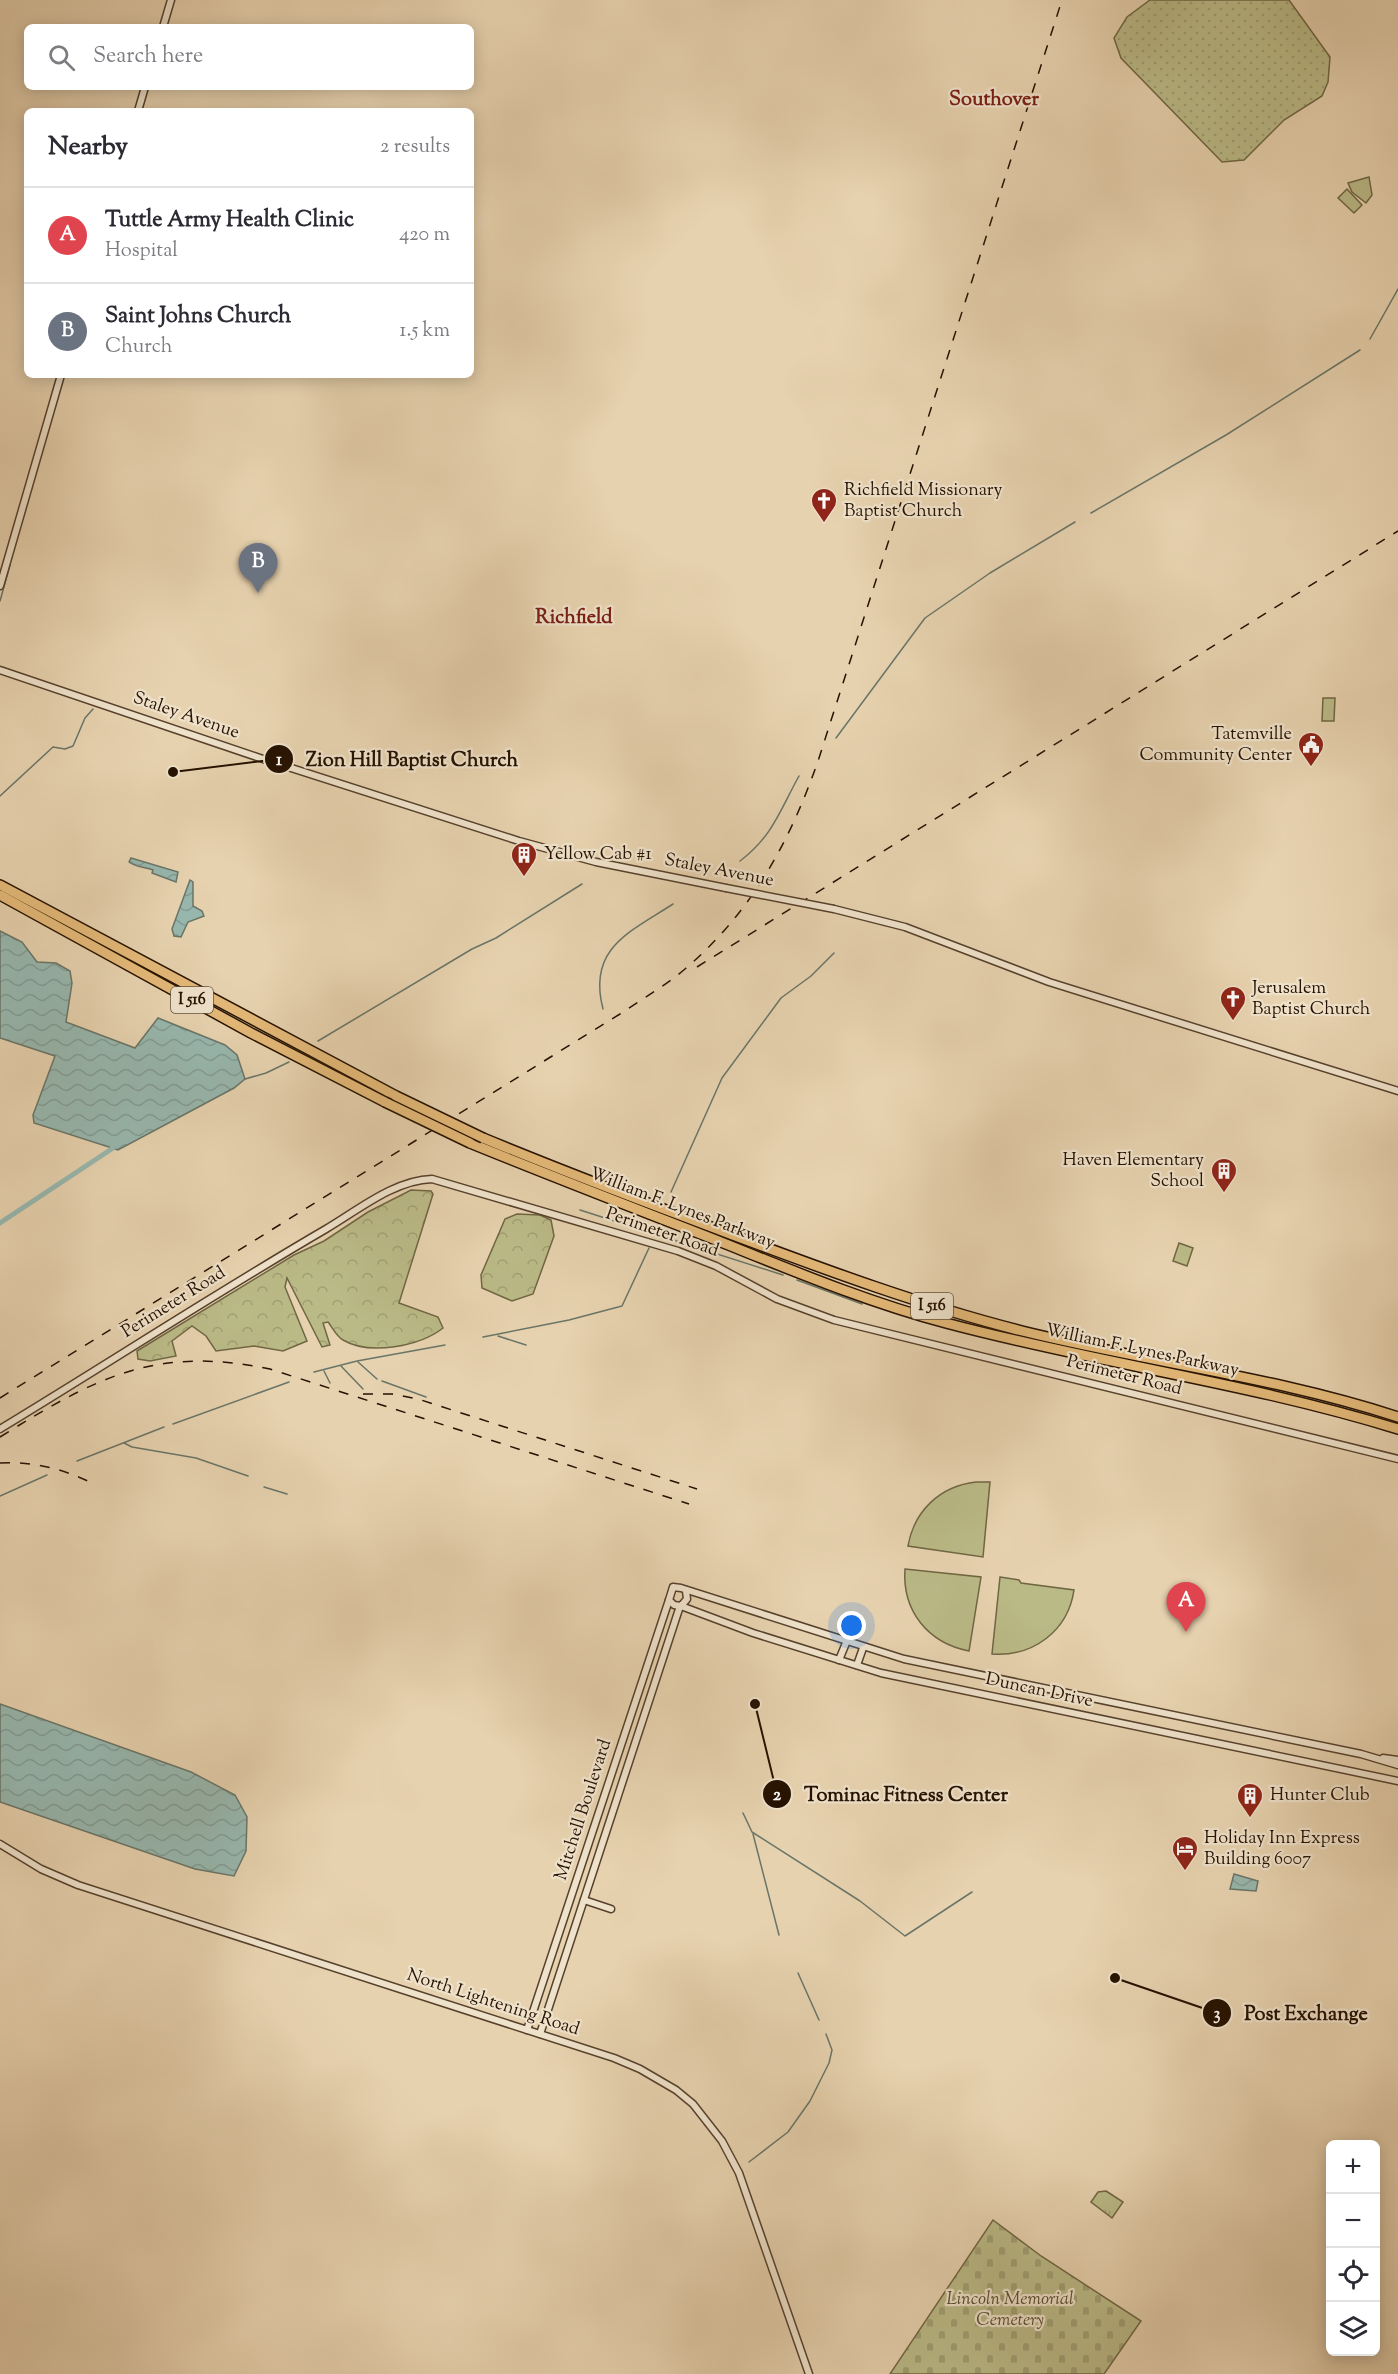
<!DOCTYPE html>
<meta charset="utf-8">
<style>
:root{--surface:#fff;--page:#f2f2f3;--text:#2b2b33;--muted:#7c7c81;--line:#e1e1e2;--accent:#d93025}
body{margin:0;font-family:"Sorts Mill Goudy",serif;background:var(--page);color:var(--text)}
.controls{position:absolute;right:18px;bottom:18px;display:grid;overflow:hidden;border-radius:9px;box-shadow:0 3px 15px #0003}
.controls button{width:54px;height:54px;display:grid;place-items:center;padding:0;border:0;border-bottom:2px solid var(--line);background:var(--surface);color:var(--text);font:30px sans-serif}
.you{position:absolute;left:852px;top:1626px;width:21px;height:21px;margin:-15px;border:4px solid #fff;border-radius:50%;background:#1a73e8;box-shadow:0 0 0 9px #1a73e833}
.badge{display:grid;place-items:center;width:39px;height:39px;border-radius:50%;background:var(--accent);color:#fff;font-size:20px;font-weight:700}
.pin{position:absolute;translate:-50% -50px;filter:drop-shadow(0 2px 3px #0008)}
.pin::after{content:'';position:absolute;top:32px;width:21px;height:18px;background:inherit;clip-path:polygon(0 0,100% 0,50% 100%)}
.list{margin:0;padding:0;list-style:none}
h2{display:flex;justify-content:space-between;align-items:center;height:78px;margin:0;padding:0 24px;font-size:26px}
h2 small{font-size:20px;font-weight:400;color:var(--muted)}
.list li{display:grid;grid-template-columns:39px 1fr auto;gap:18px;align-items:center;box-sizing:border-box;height:96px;padding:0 24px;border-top:2px solid var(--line)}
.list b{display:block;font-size:22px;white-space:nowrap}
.list p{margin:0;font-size:20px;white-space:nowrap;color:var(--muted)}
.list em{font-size:20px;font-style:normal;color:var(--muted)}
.icon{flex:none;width:33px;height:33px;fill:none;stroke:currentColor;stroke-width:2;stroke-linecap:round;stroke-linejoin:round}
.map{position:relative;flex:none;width:1398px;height:2374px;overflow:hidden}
.search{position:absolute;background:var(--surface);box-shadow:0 3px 15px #0003;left:24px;top:24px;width:450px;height:66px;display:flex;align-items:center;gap:15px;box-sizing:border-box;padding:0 21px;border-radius:9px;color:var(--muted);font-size:22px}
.panel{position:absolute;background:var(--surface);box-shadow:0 3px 15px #0003;left:24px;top:108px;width:450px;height:270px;border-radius:9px}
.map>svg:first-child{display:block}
.grass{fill:url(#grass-dots);stroke:#706644;stroke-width:1.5}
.forest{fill:url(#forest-crowns);stroke:#706644;stroke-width:1.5}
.cemetery{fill:url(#cemetery-stones);stroke:#706644;stroke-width:1.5}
.park{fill:url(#park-tufts);stroke:#706644;stroke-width:1.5}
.pitch{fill:#baba87;stroke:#706644;stroke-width:1.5}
.water{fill:url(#water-waves);stroke:#697568;stroke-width:1.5}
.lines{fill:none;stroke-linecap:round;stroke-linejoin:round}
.stream{stroke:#697568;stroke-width:1.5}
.canal{stroke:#97b7ae;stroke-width:5}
.minor-casing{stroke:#56412c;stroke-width:9}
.highway-casing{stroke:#251100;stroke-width:12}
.minor{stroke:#efe2cb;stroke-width:6}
.highway{stroke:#e4b978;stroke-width:9}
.rail{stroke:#251100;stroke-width:1.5;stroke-dasharray:10 10;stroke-linecap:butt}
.minor-bridge-casing{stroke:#56412c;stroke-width:9;stroke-linecap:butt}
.highway-bridge-casing{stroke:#251100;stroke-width:12;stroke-linecap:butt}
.minor-bridge{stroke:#efe2cb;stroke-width:6}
.highway-bridge{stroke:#e4b978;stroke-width:9}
.labels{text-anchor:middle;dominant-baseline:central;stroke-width:4.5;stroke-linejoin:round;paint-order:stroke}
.shield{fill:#efe2cb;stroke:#62503d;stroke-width:1.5}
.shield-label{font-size:16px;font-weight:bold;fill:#251100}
.poi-label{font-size:18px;fill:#251100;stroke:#efe2cb;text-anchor:start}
.street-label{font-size:18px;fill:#251100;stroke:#efe2cb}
.park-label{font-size:18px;font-style:italic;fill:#594c2f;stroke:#efe2cb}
.neighbourhood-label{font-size:20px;font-weight:bold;fill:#7a1f14;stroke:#efe2cb}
.leader{fill:none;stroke:#251100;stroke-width:2}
.callout-dot{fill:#251100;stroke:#efe2cb;stroke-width:2}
.mark-label{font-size:18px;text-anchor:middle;font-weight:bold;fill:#fff}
.callout-label{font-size:20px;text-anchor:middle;font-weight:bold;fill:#251100;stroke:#efe2cb;stroke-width:4.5;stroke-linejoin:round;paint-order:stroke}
</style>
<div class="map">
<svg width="1398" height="2374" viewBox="0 0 1398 2374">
<defs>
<pattern id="grass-dots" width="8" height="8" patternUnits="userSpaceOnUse" patternTransform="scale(1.5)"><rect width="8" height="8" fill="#baba87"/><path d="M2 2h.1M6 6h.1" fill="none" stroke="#a09f73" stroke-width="1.8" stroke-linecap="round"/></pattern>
<pattern id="forest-crowns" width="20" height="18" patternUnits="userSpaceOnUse" patternTransform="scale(1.5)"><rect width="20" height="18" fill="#baba87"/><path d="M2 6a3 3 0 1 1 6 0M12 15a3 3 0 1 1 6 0" fill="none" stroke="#a09f73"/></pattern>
<pattern id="cemetery-stones" width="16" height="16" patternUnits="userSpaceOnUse" patternTransform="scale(1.5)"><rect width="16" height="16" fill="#baba87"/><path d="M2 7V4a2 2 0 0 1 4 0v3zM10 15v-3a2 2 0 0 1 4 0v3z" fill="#a09f73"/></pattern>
<pattern id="park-tufts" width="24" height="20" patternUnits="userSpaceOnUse" patternTransform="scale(1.5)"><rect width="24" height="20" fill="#baba87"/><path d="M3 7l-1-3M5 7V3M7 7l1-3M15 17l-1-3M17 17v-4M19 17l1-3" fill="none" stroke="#a09f73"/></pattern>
<pattern id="water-waves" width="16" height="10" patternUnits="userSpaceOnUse" patternTransform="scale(1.5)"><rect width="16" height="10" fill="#97b7ae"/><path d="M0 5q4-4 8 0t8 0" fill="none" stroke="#829c94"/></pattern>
</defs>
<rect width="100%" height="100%" fill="#e7d2af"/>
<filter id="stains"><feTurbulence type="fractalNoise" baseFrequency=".00333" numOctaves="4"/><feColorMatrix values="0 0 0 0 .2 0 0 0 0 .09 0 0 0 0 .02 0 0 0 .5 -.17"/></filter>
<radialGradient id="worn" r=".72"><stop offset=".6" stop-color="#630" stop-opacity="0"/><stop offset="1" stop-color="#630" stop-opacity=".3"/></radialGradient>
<polygon class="grass" points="1150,0 1289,0 1330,57 1328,82 1322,96 1284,120 1244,160 1222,162 1121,58 1114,38 1127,17"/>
<g class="forest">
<path d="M411,1190L431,1191L433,1194L399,1303L438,1317L443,1328C420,1346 370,1356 343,1340C337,1337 332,1327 328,1322L323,1323L330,1345L322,1347L287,1278L285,1287L307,1341L283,1351L254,1346L216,1351L206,1336L192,1326L172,1341L176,1356L150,1361L138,1359L137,1351L294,1255L324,1241L368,1212Z"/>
<polygon points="517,1214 540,1215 551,1220 554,1236 533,1294 512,1301 482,1288 481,1275 505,1219"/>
</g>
<polygon class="cemetery" points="993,2220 1041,2256 1141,2321 1104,2374 890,2374"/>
<g class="park">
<polygon points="1369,177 1372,195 1366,203 1352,192 1348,183"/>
<polygon points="1106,2191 1123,2202 1112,2218 1091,2202 1098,2192"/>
</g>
<g class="pitch">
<polygon points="1347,189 1362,205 1354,213 1338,198"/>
<polygon points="1323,698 1335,698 1334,721 1322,721"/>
<polygon points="1179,1243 1193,1248 1187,1266 1173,1261"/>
<path d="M976,1482H990L983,1557L908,1546C914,1511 940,1486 976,1482Z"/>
<path d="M905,1569L981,1577L969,1651C928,1643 902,1611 905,1569Z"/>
<path d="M1000,1577L1019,1580L1021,1583L1074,1590C1068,1631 1033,1657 992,1654Z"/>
</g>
<g class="water">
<path d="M131,858L178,872L176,882L152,873L153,870C145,867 135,867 129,862Z"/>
<polygon points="190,880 193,882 193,906 202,911 204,916 188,922 181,937 174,936 172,929"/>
<polygon points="0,931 22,942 37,962 56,963 70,971 72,983 66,1022 135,1048 158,1018 225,1045 237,1055 245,1079 234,1088 118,1150 34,1123 33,1115 55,1056 0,1038"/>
<polygon points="0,1704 191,1772 235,1795 247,1817 246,1851 234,1876 195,1869 0,1802"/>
<polygon points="1234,1874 1258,1881 1256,1891 1230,1889"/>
</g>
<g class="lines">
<g class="stream">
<polyline points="1370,339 1398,289"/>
<polyline points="1091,513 1226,435 1360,350"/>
<polyline points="0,601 10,565"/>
<polyline points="836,738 925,618 990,573 1075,522"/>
<polyline points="0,796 53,747 65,749 73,746 85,718 93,709"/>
<path d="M740,861C773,836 780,810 799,776"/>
<path d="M603,1009C587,948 630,932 673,904"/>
<polyline points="318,1041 472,949 496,938 582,884"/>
<polyline points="245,1079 266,1073 289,1062"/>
<polyline points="671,1192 722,1078 781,998 811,976 834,953"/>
<polyline points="580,1210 783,1275"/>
<polyline points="797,1280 862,1304"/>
<polyline points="498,1336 526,1345"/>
<polyline points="483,1337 569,1320 622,1306 649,1248"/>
<polyline points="358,1362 377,1379"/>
<polyline points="341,1366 363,1389"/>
<polyline points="324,1371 330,1383"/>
<polyline points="314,1372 357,1361 445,1345"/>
<polyline points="382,1381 426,1397"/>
<polyline points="173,1424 289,1382"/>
<polyline points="124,1443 132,1447 196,1458 248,1476"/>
<polyline points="77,1461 164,1427"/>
<polyline points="264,1487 287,1494"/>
<polyline points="0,1496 47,1475"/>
<polyline points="743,1813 752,1832 860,1901 905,1936 972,1892"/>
<polyline points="753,1834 779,1935"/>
<polyline points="798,1973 819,2020"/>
<polyline points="749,2162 788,2132 810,2101 829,2063 832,2050 826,2034"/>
</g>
<polyline class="canal" points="0,1223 113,1148"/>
<defs>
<g id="minor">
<polyline points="163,27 171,0"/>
<polyline points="138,111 145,87"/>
<polyline points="0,586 61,375"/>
<polyline points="0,670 260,758 519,841 596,862 726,888"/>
<polyline points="834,909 905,927 1049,982 1398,1091"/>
<path d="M0,1429C109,1363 216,1293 326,1229C357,1211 394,1180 432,1179L678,1251L716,1266L777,1299L834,1320L1398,1459"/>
<polyline points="686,1591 687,1599 681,1606 674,1605 669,1600 673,1587 681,1588 904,1659 1361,1754 1398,1765"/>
<polyline points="681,1606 753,1633 881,1673 1398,1781"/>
<polyline points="839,1660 846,1643"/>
<polyline points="857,1665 863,1648"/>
<polyline points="1383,1758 1398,1760"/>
<polyline points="0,1844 41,1869 78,1885 614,2058 640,2069 676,2090 693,2104 722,2141 739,2173 809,2374"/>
<polyline points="584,1900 611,1909"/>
<polyline points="527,2030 669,1600"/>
<polyline points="540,2034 680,1606"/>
</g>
<g id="highway">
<polyline points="0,885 396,1096"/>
<polyline points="0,895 251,1033 385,1102"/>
<path d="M483,1138C565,1172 647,1203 730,1234C826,1270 923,1306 1022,1331C1147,1362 1276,1377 1398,1417"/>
<path d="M470,1143C551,1176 634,1208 716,1240C791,1270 867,1302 946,1323C1095,1363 1250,1383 1398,1429"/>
</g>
</defs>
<use href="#minor" class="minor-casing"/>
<use href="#highway" class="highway-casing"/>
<use href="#minor" class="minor"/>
<use href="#highway" class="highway"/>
<g class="rail">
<polyline points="697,967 1398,531"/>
<polyline points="363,1394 392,1394 418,1399 697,1489"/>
<path d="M0,1398L620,1014C642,999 665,986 685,969C752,912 791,840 819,758L1062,0"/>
<path d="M0,1437C95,1378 155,1345 270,1369L689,1504"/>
<path d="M0,1463C33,1461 64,1469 94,1484"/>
</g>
<defs>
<polyline id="minor-bridge" points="726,888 834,909"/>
<g id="highway-bridge">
<polyline points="396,1096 483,1138"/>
<polyline points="385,1102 470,1143"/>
</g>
</defs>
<use href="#minor-bridge" class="minor-bridge-casing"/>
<use href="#highway-bridge" class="highway-bridge-casing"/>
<use href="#minor-bridge" class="minor-bridge"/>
<use href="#highway-bridge" class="highway-bridge"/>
</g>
<defs>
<symbol id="church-pin" viewBox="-11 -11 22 30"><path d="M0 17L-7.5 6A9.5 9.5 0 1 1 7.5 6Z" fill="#8f2418" stroke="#efe2cb"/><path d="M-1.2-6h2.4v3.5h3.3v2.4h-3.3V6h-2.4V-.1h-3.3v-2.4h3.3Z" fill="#fff"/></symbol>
<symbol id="civic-pin" viewBox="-11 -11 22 30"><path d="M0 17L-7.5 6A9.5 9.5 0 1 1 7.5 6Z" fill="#8f2418" stroke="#efe2cb"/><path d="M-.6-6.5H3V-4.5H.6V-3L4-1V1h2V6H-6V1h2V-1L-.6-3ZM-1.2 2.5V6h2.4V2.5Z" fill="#fff"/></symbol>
<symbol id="building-pin" viewBox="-11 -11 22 30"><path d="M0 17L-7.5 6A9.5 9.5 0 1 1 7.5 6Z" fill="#8f2418" stroke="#efe2cb"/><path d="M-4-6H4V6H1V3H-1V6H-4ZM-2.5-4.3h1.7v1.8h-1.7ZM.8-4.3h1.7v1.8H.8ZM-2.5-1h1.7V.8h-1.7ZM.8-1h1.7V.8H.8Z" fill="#fff"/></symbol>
<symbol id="hotel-pin" viewBox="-11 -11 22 30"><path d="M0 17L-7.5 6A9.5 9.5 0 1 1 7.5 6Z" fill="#8f2418" stroke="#efe2cb"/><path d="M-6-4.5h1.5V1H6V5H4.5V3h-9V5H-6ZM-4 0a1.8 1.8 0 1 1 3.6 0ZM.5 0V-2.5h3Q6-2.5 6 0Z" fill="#fff"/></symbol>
</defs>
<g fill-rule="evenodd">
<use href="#church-pin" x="809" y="486" width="30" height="40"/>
<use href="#civic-pin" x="1296" y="730" width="30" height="40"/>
<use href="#building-pin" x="509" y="840" width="30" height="40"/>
<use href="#church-pin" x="1218" y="984" width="30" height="40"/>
<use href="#building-pin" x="1209" y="1156" width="30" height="40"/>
<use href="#building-pin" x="1235" y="1781" width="30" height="40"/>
<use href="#hotel-pin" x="1170" y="1834" width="30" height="40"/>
</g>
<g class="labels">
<g class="shield">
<rect x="171" y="987" width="42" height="26" rx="4.5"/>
<rect x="911" y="1293" width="42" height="26" rx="4.5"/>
</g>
<g class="shield-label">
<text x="192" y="1000">I 516</text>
<text x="932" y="1306">I 516</text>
</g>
<g class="poi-label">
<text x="844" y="491">Richfield Missionary<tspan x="844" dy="21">Baptist Church</tspan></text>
<text x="1292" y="735" text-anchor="end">Tatemville<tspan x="1292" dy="21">Community Center</tspan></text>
<text x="544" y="855">Yellow Cab #1</text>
<text x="1252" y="989">Jerusalem<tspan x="1252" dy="21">Baptist Church</tspan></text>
<text x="1204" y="1161" text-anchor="end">Haven Elementary<tspan x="1204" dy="21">School</tspan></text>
<text x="1270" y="1796">Hunter Club</text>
<text x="1204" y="1839">Holiday Inn Express<tspan x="1204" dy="21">Building 6007</tspan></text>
</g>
<g class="street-label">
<text transform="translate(186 716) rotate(19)">Staley Avenue</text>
<text transform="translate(719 871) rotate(11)">Staley Avenue</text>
<text transform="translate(682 1209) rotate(21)">William F. Lynes Parkway</text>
<text transform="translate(662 1233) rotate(19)">Perimeter Road</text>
<text transform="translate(174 1303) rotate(-32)">Perimeter Road</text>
<text transform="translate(1142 1351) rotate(12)">William F. Lynes Parkway</text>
<text transform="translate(1124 1376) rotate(14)">Perimeter Road</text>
<text transform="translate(1039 1691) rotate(12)">Duncan Drive</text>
<text transform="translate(584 1810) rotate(-72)">Mitchell Boulevard</text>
<text transform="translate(493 2003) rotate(18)">North Lightening Road</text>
</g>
<g class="park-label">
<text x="1010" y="2300">Lincoln Memorial<tspan x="1010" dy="21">Cemetery</tspan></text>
</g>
<g class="neighbourhood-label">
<text x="994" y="100">Southover</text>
<text x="574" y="618">Richfield</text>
</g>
</g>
<path class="leader" d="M173 772L279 759M755 1704L777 1794M1115 1978L1217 2013"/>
<g class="callout-dot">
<circle cx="173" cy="772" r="6"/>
<circle cx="755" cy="1704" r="6"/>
<circle cx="1115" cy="1978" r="6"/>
<circle cx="279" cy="759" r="15"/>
<circle cx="777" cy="1794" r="15"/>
<circle cx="1217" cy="2013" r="15"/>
</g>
<g class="mark-label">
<text x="279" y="765">1</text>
<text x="777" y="1800">2</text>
<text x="1217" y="2019">3</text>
</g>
<g class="callout-label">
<text x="412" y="766">Zion Hill Baptist Church</text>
<text x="906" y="1801">Tominac Fitness Center</text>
<text x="1306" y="2020">Post Exchange</text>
</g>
<rect width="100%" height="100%" filter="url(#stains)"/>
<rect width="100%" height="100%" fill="url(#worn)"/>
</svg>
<div class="controls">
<button>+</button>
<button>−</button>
<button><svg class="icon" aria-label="locate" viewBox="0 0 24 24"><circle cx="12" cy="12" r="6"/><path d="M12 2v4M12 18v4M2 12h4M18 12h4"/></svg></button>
<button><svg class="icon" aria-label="layers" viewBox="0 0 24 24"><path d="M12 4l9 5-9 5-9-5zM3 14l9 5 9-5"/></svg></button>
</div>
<div class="you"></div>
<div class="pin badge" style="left:1186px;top:1632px;background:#e0444e">A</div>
<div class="pin badge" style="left:258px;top:593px;background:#6b7280">B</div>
<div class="search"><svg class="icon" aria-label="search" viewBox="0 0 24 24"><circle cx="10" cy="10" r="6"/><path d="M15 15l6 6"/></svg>Search here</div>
<section class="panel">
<h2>Nearby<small>2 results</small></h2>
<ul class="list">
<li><span class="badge" style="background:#e0444e">A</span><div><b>Tuttle Army Health Clinic</b><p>Hospital</p></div><em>420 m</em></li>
<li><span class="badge" style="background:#6b7280">B</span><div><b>Saint Johns Church</b><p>Church</p></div><em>1.5 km</em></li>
</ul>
</section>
</div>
